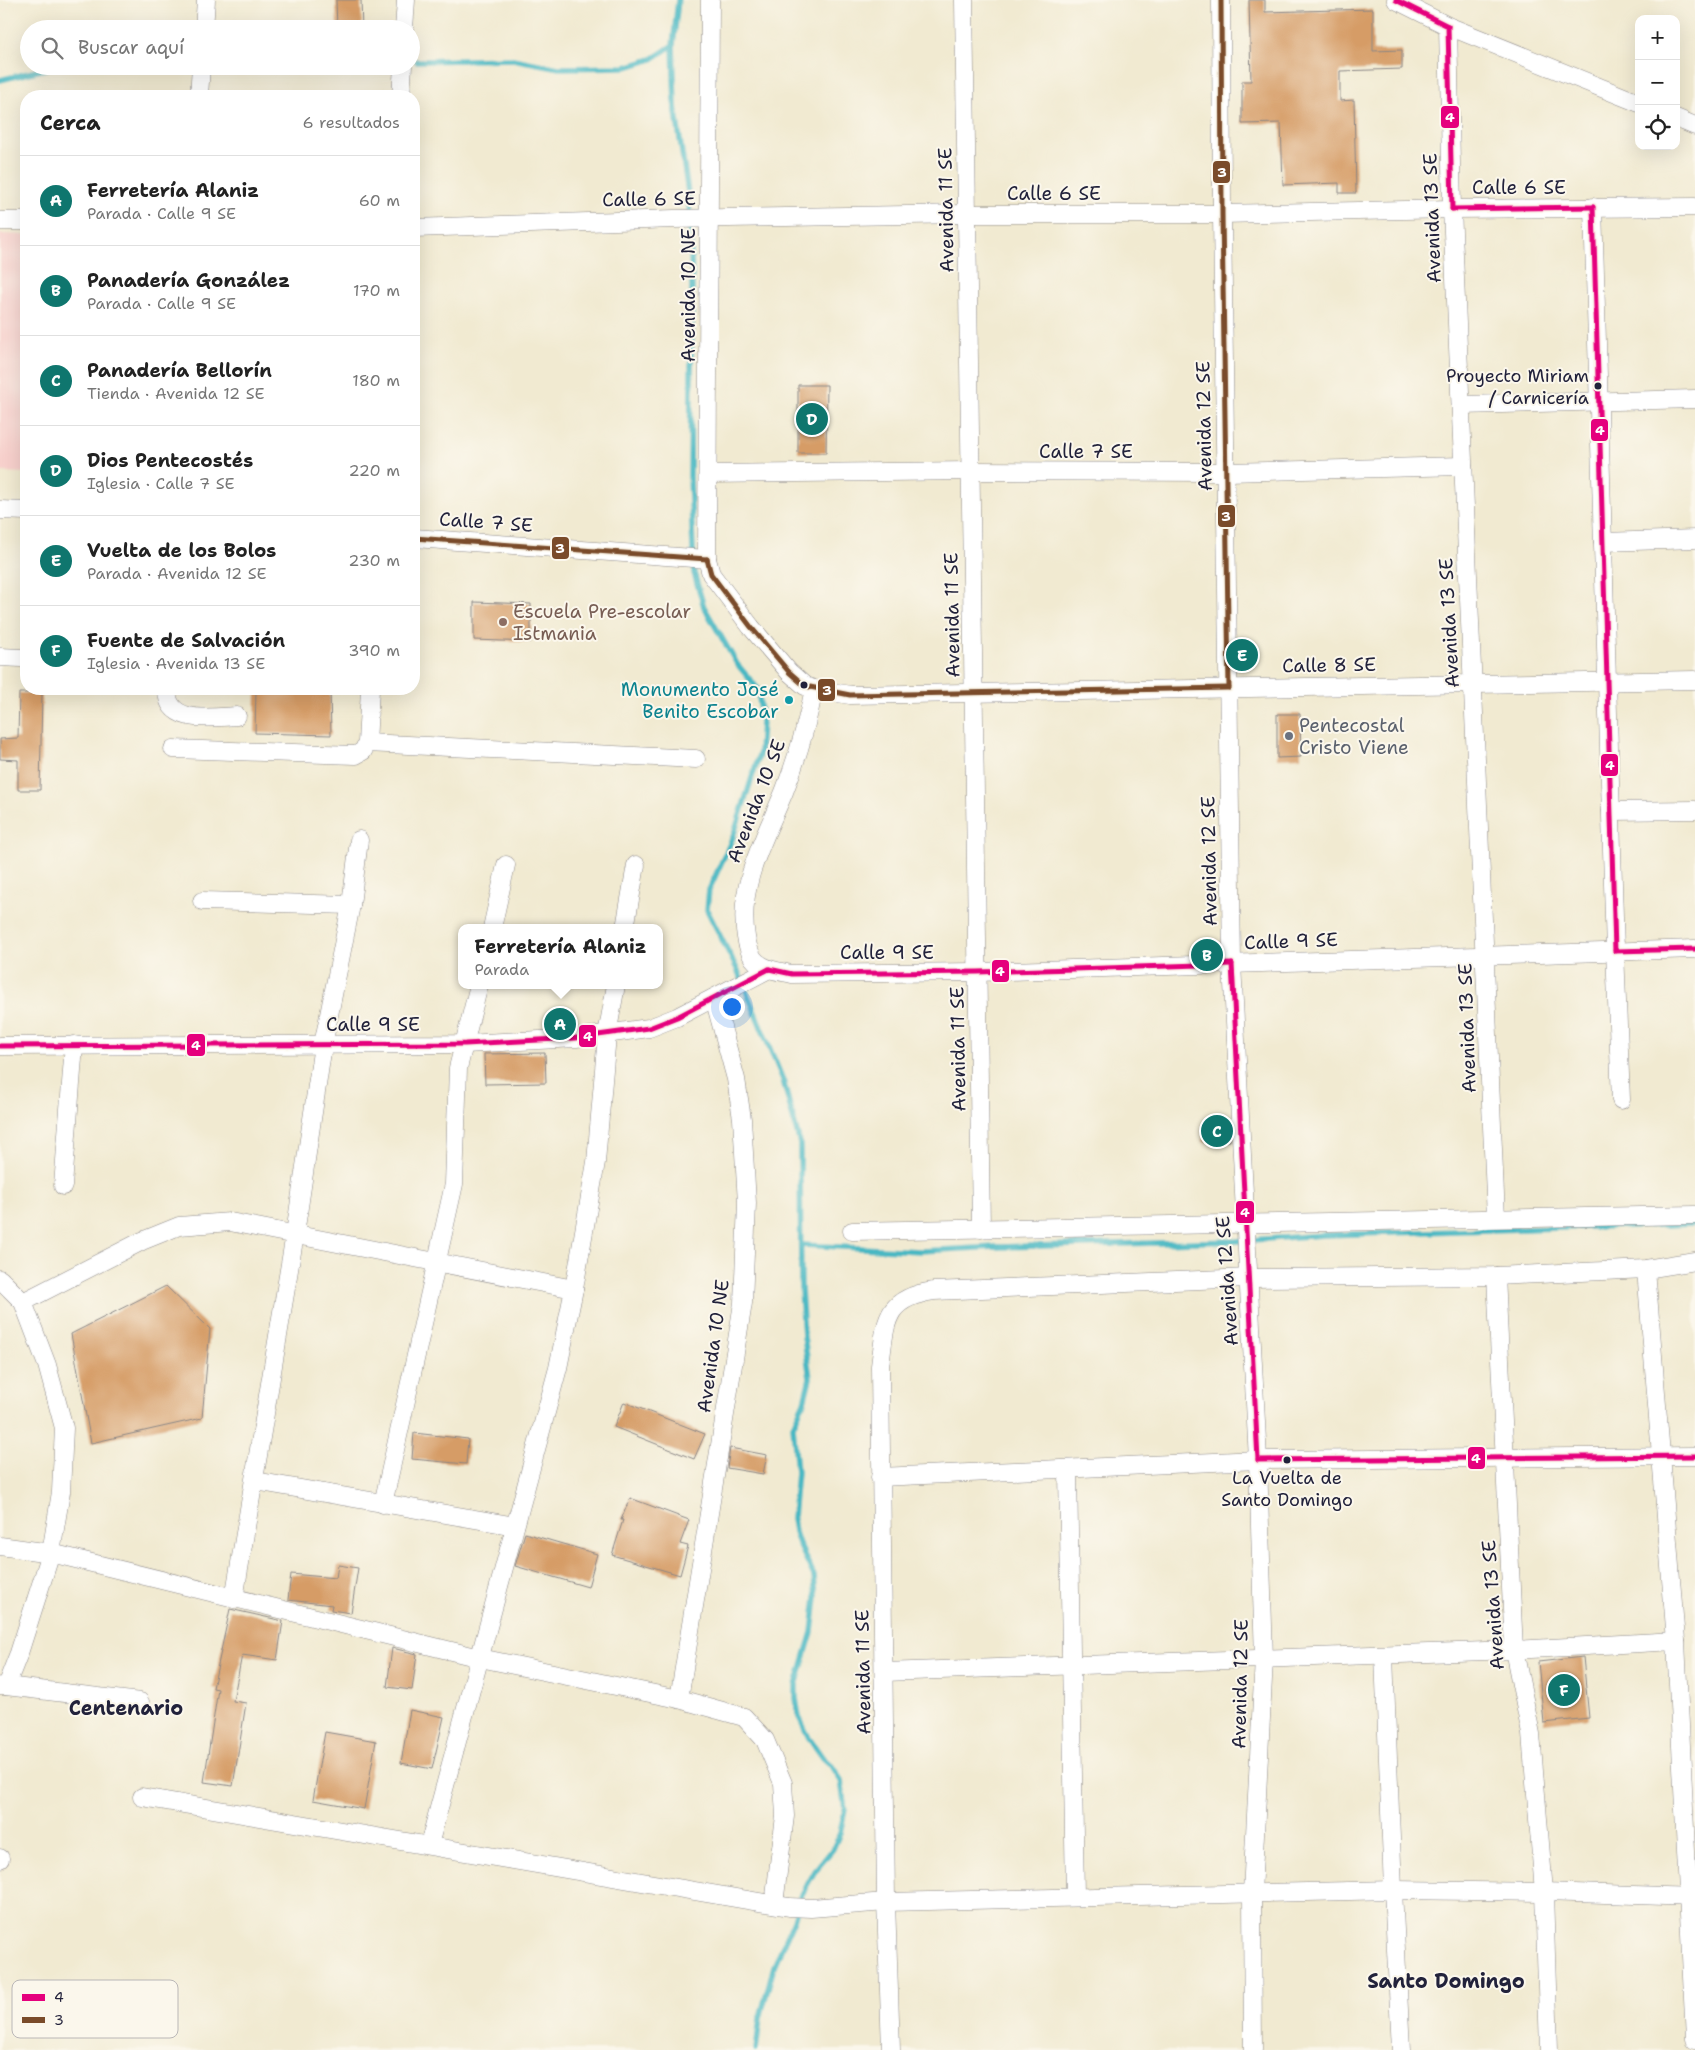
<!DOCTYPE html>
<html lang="es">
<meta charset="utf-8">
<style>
:root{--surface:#fff;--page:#f2f2f2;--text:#222;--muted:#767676;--line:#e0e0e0;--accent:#0f766e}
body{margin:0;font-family:"Shantell Sans",sans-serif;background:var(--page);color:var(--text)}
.controls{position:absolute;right:15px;top:15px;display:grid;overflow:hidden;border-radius:10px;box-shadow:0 5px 20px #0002}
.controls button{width:45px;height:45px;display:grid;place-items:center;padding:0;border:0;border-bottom:1px solid var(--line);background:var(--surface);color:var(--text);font:25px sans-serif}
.you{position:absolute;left:731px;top:1006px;width:18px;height:18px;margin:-12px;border:4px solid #fff;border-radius:50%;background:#1a73e8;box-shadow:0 0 0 8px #1a73e833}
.badge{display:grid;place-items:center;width:32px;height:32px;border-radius:50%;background:var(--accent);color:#fff;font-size:16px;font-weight:700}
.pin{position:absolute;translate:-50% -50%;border:2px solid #fff;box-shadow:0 1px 5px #0006}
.popup{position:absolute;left:458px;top:924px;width:205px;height:65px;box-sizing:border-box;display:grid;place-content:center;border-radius:10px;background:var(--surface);filter:drop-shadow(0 1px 4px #0005);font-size:16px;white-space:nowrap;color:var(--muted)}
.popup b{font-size:19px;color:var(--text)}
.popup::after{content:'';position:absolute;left:50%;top:100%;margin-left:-10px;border:10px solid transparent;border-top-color:var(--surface)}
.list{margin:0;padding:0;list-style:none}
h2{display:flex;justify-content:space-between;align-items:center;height:65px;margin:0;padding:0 20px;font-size:21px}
h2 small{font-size:16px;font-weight:400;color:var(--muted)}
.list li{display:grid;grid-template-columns:32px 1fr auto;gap:15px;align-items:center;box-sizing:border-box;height:90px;padding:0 20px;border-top:1px solid var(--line)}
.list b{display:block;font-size:19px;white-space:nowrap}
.list p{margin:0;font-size:16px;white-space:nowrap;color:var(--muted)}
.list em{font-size:16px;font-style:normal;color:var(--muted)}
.icon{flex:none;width:28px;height:28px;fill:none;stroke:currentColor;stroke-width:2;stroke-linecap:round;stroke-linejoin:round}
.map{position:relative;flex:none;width:1695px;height:2050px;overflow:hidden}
.search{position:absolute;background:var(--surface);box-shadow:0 5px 20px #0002;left:20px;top:20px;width:400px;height:55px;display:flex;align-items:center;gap:12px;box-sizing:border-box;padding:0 18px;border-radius:28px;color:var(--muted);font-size:19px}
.panel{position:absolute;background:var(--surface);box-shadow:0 5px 20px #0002;left:20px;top:90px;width:400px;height:605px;border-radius:20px}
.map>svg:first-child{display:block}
.built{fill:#f7d0cc}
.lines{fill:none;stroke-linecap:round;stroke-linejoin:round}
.stream{stroke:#4ab8c3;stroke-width:5.5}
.building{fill:#d69c66}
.minor-casing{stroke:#8a8686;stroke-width:19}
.minor{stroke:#fff;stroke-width:18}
.bus-1-casing{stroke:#fbf7ec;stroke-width:9}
.bus-2-casing{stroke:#fbf7ec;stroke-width:9}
.bus-1{stroke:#e5007d;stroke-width:5}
.bus-2{stroke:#7a4b2a;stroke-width:5}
.bus-dot{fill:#22223b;stroke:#fbf7ec;stroke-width:2}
.education-dot{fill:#8d6e63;stroke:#fbf7ec;stroke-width:2}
.culture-dot{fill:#0f9aa8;stroke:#fbf7ec;stroke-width:2}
.worship-dot{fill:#6b7280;stroke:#fbf7ec;stroke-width:2}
.labels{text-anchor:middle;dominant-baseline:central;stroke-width:4;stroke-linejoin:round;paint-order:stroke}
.bus-label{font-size:18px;fill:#22223b;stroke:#fbf7ec;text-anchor:end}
.street-label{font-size:19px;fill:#22223b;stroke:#fbf7ec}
.education-label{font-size:19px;fill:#785e54;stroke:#fbf7ec;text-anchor:start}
.culture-label{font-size:19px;fill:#0d838f;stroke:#fbf7ec;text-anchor:end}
.worship-label{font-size:19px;fill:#5b616d;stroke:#fbf7ec;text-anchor:start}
.neighbourhood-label{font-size:20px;font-weight:bold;fill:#22223b;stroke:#fbf7ec}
.key{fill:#fbf7ec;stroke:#bab7b7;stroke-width:1}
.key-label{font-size:14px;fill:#22223b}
.line-badge{stroke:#fbf7ec;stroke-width:2}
.badge-label{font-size:14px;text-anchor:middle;font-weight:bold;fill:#fff}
</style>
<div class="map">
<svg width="1695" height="2050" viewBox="0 0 1695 2050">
<rect width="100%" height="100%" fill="#fbf7ec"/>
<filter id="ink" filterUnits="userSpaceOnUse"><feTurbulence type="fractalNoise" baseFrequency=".02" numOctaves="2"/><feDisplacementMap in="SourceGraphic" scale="10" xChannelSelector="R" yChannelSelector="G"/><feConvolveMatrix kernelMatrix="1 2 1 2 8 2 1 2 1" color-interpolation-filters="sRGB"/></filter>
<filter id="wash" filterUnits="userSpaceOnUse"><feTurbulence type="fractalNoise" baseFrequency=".0096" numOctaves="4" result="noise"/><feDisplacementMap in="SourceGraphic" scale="20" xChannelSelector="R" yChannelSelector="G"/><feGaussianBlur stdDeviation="1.12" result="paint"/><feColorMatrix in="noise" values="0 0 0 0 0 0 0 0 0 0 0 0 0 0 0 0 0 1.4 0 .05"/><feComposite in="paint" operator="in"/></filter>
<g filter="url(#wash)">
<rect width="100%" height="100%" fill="#f1ead1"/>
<polygon class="built" points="0,234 26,235 26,473 0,472"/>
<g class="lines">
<g class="stream">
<polyline points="678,0 673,45 675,106 689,199 692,281 690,477 694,573 704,607 737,664 758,689 762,721 760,752 733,837 709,890 707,910 737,969 783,1080 800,1144 801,1289 804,1337 810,1378 804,1402 793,1426 797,1472 793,1518 795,1532 799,1544 814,1576 816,1597 812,1632 796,1685 796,1698 799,1717 809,1738 823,1758 832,1766 841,1780 845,1810 840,1833 833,1849 815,1871 801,1896 794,1920 774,1966 760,2018 756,2050"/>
<polyline points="417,61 513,59 559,68 626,67 652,59 673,45"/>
<polyline points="0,80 57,66"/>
<polyline points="802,1245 920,1251 997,1247 1237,1241 1324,1235 1695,1224"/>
</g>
</g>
<g id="blocks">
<g class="building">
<polygon points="336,0 361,0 362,29 337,29"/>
<polygon points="1249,0 1265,0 1265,12 1373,9 1373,51 1402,50 1402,69 1340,71 1340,101 1354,100 1356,193 1339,193 1339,183 1283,185 1281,123 1242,124 1242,81 1251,81"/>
<polygon points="798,385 827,385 826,453 798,453"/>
<polygon points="474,602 531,604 531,642 474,640"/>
<polygon points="256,689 330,689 331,735 255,733"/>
<polygon points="19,693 42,693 40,790 18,790 18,760 0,759 0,739 18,738"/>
<polygon points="1277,714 1300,714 1301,757 1277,758"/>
<polygon points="545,1053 546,1083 485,1084 484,1054"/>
<polygon points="1203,1121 1230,1121 1230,1141 1203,1142"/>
<polygon points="166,1286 210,1329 202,1418 91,1443 71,1334"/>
<polygon points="624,1402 705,1434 694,1459 614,1427"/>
<polygon points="414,1433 468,1439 466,1464 412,1459"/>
<polygon points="730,1448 767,1455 763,1474 727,1468"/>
<polygon points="630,1498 689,1520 680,1544 688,1546 680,1575 612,1555 623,1520 621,1520"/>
<polygon points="525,1533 597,1554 588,1587 515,1566"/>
<polygon points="338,1565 358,1568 351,1613 331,1610 332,1605 288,1600 291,1574 336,1578"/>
<polygon points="230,1609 283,1621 277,1660 242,1655 233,1701 246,1703 233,1786 204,1782 218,1689 213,1688"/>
<polygon points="392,1648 417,1654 412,1690 387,1687"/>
<polygon points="1583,1657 1589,1718 1544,1723 1538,1662"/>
<polygon points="410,1710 444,1717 432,1769 401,1763"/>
<polygon points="325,1732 376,1741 364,1809 313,1800"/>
</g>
</g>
</g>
<g filter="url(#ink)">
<use href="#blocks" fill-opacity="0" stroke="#8a8686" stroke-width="1"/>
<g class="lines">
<defs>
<g id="minor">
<polyline points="710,0 707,559 711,574 751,627 789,672 805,686 814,689 850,695 1695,680"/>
<polyline points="964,0 981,1229"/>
<polyline points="1221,0 1222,214 1232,964 1258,1460 1264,1659 1252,1893 1253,2050"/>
<polyline points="1396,0 1448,26 1639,103"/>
<polyline points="1448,26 1452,209 1496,1218"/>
<polyline points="204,29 206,0"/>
<polyline points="404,29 406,0"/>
<polyline points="199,96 201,66"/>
<polyline points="401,96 403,66"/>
<polyline points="1676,118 1695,126"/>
<polyline points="1593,207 1615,951 1621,1100"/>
<polyline points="0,221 26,221"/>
<polyline points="414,228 674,219 967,214 1222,214 1452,209 1695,207"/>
<polyline points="1461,405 1695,399"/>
<polyline points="708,474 971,471 1226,472 1463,466"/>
<polyline points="0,510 26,511"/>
<polyline points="414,538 707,559"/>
<polyline points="1603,542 1695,539"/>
<polyline points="0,657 21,658"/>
<path d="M167,689C167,726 212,717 237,716"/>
<path d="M814,689C807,724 797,759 784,792C765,838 737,885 746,937C747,943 750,953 753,958C762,970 779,971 792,974L978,972L1695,949"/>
<polyline points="367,743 696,759"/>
<polyline points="173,749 356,755 363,751 367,743 370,689"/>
<polyline points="1611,811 1695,810"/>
<polyline points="202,901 351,905"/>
<polyline points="492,928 506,865"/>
<polyline points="625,928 636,865"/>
<polyline points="0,1046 465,1044 576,1038 649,1028 677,1017 769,969"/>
<polyline points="63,1186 74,1045"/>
<polyline points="852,1231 1695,1215"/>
<polyline points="1646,1269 1676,1641 1695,2039"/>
<polyline points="1496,1276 1514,1650 1531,1734 1544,1892 1549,2050"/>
<polyline points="0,1279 23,1302 47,1365 64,1428 61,1492 51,1553 19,1653 6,1686 0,1686"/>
<polyline points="23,1302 142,1241 179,1226 230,1222 574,1289"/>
<polyline points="1068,1470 1075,1897"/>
<polyline points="880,1477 1258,1460 1695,1456"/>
<polyline points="255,1481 515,1526"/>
<polyline points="383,1504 454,1184 458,1068 479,985"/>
<polyline points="0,1546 51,1553 480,1658 679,1699 744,1717 765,1740 783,1783 785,1816 774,1904"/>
<polyline points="234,1599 295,1234 323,1045 351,905 359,840"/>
<polyline points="1384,1655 1393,1890 1401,2050"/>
<polyline points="884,1672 1514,1650 1676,1641"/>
<polyline points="6,1686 140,1702"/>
<polyline points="679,1699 743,1303 747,1203 742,1119 736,1079 714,998"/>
<polyline points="142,1797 789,1907 811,1908 886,1902 1393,1890 1544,1892 1695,1897"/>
<polyline points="429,1845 558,1368 574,1289 596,1162 607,1035 616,985"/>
<polyline points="0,1859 0,1858"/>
<path d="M891,2050L886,1902L880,1366C886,1323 883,1298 934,1291L1249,1278L1496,1276L1646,1269L1695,1261"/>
</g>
</defs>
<use href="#minor" class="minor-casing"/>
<use href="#minor" class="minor"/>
<defs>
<g id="bus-1">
<polyline points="1396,0 1448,26"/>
<polyline points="1448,26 1452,209"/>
<polyline points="1593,207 1615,951"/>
<polyline points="1452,209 1593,207"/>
<polyline points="1615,951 1695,949"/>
<polyline points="1232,964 1258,1460"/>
<polyline points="769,969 792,974 978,972 1232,964"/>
<polyline points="0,1046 465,1044 576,1038 649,1028 677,1017 769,969"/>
<polyline points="1258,1460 1695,1456"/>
</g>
<g id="bus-2">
<polyline points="1221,0 1222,214 1229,688"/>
<polyline points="414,538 707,559"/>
<polyline points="707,559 711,574 751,627 789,672 805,686 850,695 1229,688"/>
</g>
</defs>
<use href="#bus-1" class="bus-1-casing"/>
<use href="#bus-2" class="bus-2-casing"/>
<use href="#bus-1" class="bus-1"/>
<use href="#bus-2" class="bus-2"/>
</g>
</g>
<g class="bus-dot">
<circle cx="1598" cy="386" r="4.5"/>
<circle cx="804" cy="685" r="4.5"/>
<circle cx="1287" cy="1460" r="4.5"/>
</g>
<circle class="education-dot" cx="503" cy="622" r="5"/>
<circle class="culture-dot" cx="789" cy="700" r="5"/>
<circle class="worship-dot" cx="1289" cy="736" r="5"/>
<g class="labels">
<g class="bus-label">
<text x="1589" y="376">Proyecto Miriam<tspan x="1589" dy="22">/ Carnicería</tspan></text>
<text x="1287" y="1478" text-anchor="middle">La Vuelta de<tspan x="1287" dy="22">Santo Domingo</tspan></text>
</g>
<g class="street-label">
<text x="1519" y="187">Calle 6 SE</text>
<text x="1054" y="193">Calle 6 SE</text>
<text transform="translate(649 199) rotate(-1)">Calle 6 SE</text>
<text transform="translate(946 210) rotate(-91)">Avenida 11 SE</text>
<text transform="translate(1432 218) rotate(-92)">Avenida 13 SE</text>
<text transform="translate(688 295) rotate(-90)">Avenida 10 NE</text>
<text transform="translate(1204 426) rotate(-91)">Avenida 12 SE</text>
<text x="1086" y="451">Calle 7 SE</text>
<text transform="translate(486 522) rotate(4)">Calle 7 SE</text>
<text transform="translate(952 615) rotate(-91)">Avenida 11 SE</text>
<text transform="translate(1449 623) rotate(-93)">Avenida 13 SE</text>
<text transform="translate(1329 665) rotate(-1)">Calle 8 SE</text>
<text transform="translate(756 801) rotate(-69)">Avenida 10 SE</text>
<text transform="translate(1209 861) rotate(-91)">Avenida 12 SE</text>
<text transform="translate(1291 941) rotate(-2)">Calle 9 SE</text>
<text x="887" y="952">Calle 9 SE</text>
<text x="373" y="1024">Calle 9 SE</text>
<text transform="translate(1467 1028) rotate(-92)">Avenida 13 SE</text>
<text transform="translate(958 1049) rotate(-91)">Avenida 11 SE</text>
<text transform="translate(1227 1281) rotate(-94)">Avenida 12 SE</text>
<text transform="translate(713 1346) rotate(-82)">Avenida 10 NE</text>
<text transform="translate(1493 1605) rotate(-94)">Avenida 13 SE</text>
<text transform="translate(863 1672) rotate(-91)">Avenida 11 SE</text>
<text transform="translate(1240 1684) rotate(-89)">Avenida 12 SE</text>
</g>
<g class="education-label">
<text x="513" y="611">Escuela Pre-escolar<tspan x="513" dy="22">Istmania</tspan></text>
</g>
<g class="culture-label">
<text x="779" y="689">Monumento José<tspan x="779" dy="22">Benito Escobar</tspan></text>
</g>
<g class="worship-label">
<text x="1299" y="725">Pentecostal<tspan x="1299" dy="22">Cristo Viene</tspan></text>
</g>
<g class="neighbourhood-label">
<text x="126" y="1708">Centenario</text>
<text x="1446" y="1981">Santo Domingo</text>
</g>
</g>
<rect x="12" y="1980" width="166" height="58" rx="8" class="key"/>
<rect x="22" y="1994" width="23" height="7" fill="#e5007d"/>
<rect x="22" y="2017" width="23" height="6" fill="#7a4b2a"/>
<g class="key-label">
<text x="54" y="2002">4</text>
<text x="54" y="2025">3</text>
</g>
<g class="line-badge">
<rect x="1440" y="105" width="20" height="24" rx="5" fill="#e5007d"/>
<rect x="1212" y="160" width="19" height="24" rx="5" fill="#7a4b2a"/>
<rect x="1590" y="418" width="19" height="24" rx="5" fill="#e5007d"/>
<rect x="1217" y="504" width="19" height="24" rx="5" fill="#7a4b2a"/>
<rect x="551" y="536" width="19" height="24" rx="5" fill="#7a4b2a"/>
<rect x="817" y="678" width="19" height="24" rx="5" fill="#7a4b2a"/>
<rect x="1600" y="753" width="19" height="24" rx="5" fill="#e5007d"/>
<rect x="991" y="959" width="19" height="24" rx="5" fill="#e5007d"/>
<rect x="578" y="1024" width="19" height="24" rx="5" fill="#e5007d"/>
<rect x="186" y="1033" width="20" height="24" rx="5" fill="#e5007d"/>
<rect x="1235" y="1200" width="20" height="24" rx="5" fill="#e5007d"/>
<rect x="1467" y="1446" width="19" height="24" rx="5" fill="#e5007d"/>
</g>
<g class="badge-label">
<text x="1450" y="122">4</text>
<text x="1222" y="177">3</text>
<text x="1600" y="435">4</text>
<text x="1226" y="521">3</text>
<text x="560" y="553">3</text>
<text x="827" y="695">3</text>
<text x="1610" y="770">4</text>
<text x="1000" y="976">4</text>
<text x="588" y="1041">4</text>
<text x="196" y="1050">4</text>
<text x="1245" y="1217">4</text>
<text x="1476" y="1463">4</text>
</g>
</svg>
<div class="controls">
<button>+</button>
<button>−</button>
<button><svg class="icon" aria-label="locate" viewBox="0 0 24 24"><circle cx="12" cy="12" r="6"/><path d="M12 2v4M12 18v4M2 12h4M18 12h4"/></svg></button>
</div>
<div class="you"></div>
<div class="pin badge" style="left:560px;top:1024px">A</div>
<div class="popup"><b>Ferretería Alaniz</b>Parada</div>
<div class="pin badge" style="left:1207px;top:955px">B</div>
<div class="pin badge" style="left:1217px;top:1131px">C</div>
<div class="pin badge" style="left:812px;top:419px">D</div>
<div class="pin badge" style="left:1242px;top:655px">E</div>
<div class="pin badge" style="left:1564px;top:1690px">F</div>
<div class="search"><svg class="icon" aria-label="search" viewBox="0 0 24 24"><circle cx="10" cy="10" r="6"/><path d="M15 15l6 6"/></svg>Buscar aquí</div>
<section class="panel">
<h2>Cerca<small>6 resultados</small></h2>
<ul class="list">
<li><span class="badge">A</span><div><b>Ferretería Alaniz</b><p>Parada · Calle 9 SE</p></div><em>60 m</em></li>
<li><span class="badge">B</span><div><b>Panadería González</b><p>Parada · Calle 9 SE</p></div><em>170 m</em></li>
<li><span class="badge">C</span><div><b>Panadería Bellorín</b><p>Tienda · Avenida 12 SE</p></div><em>180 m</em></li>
<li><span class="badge">D</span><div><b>Dios Pentecostés</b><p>Iglesia · Calle 7 SE</p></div><em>220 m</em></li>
<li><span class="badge">E</span><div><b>Vuelta de los Bolos</b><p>Parada · Avenida 12 SE</p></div><em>230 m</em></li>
<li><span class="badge">F</span><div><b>Fuente de Salvación</b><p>Iglesia · Avenida 13 SE</p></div><em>390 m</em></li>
</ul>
</section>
</div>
